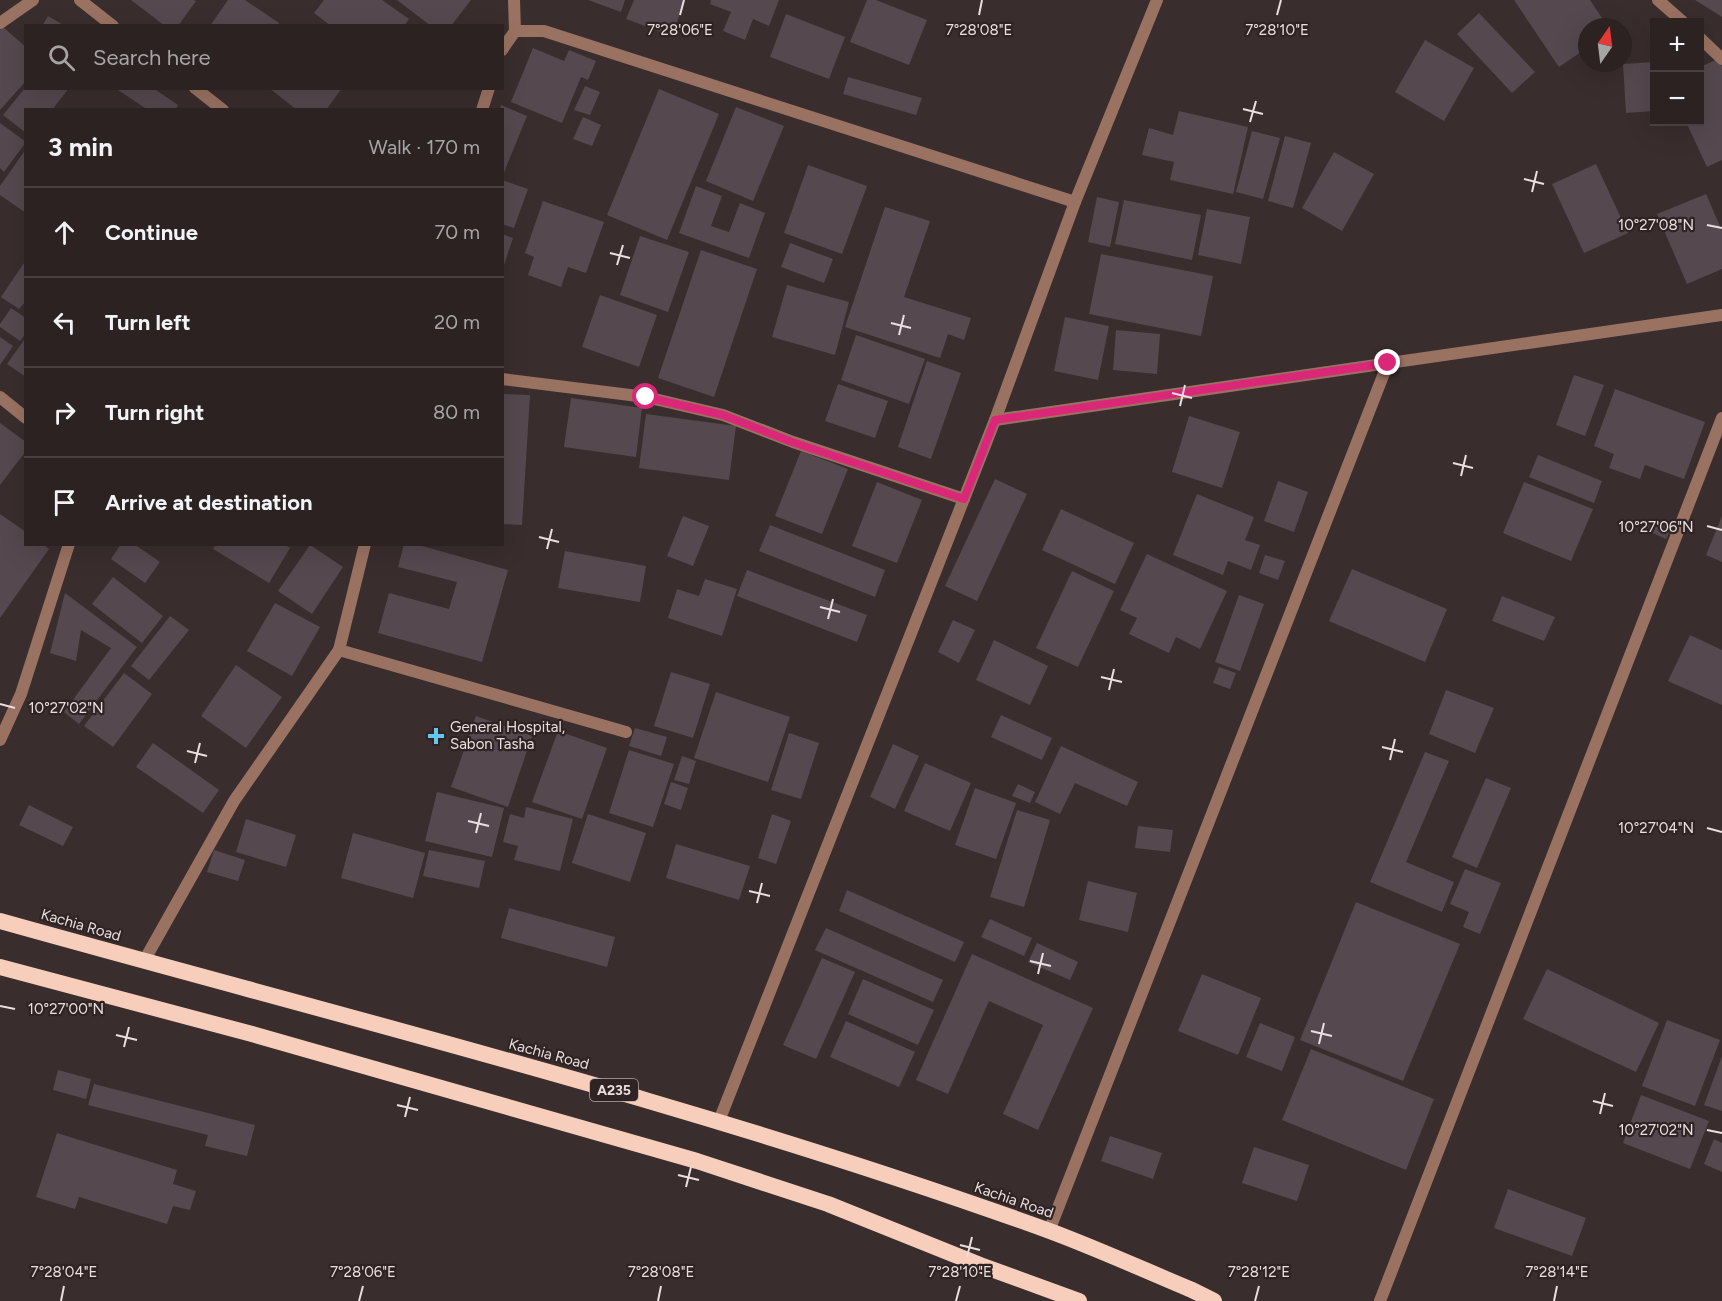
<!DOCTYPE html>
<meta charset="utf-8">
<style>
:root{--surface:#2c2222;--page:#382f2f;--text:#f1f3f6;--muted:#a6a4a5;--line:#483f40}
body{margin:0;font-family:Figtree,sans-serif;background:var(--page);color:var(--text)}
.controls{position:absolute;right:18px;top:18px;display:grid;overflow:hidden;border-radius:0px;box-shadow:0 6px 24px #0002}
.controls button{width:54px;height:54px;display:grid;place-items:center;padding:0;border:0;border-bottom:2px solid var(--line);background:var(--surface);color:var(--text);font:30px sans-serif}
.compass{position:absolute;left:1578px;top:18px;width:54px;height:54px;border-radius:50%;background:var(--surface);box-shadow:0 6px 24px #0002;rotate:14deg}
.stop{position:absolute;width:18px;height:18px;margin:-14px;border:4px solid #db2777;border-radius:50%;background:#fff}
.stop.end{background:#db2777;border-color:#fff;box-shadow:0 2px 6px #0008}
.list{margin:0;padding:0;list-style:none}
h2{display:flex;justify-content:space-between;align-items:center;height:78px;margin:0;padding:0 24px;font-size:26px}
h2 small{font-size:20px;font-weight:400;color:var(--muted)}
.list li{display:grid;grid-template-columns:39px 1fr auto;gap:18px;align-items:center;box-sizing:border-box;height:90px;padding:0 24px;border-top:2px solid var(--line)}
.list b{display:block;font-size:22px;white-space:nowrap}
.list em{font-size:20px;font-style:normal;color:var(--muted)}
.icon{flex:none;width:33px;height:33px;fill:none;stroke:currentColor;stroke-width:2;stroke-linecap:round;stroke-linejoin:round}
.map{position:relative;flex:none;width:1722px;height:1301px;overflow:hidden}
.search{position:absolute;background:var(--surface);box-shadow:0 6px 24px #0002;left:24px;top:24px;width:480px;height:66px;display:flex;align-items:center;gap:15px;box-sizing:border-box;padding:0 21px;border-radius:0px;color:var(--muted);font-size:22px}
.panel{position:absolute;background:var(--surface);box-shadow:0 6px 24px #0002;left:24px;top:108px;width:480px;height:438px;border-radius:0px}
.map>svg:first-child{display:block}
.building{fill:#55484f}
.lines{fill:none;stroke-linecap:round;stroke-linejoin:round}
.minor{stroke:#9a7262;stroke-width:12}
.tertiary{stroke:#9a7262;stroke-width:12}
.trunk{stroke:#f7cdbb;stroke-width:16}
.route{stroke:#db2777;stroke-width:8}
.ticks{fill:none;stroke:#e9dfe0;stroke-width:2}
.poi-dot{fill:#66c4ef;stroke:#302323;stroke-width:2}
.labels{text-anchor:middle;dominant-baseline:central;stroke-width:4.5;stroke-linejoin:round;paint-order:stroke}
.shield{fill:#302323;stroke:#b2a7a7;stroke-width:1.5}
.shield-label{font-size:14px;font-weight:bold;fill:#e9dfe0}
.poi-label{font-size:15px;fill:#e9dfe0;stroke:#302323;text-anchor:start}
.street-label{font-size:15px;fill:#e9dfe0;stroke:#302323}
.ticks-label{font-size:15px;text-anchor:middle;fill:#e9dfe0;stroke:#302323;stroke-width:4.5;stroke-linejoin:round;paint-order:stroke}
</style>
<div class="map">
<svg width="1722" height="1301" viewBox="0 0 1722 1301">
<rect width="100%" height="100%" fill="#3a2d2d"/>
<g class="building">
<polygon points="131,0 194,0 196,1 178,26 165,26"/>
<polygon points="228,0 245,0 279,23 278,26 210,26"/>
<polygon points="324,0 382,0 409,19 404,26 331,26 314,13"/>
<polygon points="397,0 471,0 451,26 431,26"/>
<polygon points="588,0 625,0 621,12"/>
<polygon points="634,0 685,0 672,36 626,19"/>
<polygon points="711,0 779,0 769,26 753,19 745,40 723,31 731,12 710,4"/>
<polygon points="867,0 876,0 927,20 909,65 850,42"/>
<polygon points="1514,0 1590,0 1608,27 1587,27 1587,48 1559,67"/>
<polygon points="1695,0 1722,0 1722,17"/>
<polygon points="1479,13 1535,72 1512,93 1457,34"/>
<polygon points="786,14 845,37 829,79 770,57"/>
<polygon points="48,16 65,26 42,26"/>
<polygon points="3,27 26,47 26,81 0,110 0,30"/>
<polygon points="1425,40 1474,68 1444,121 1395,92"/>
<polygon points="533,48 564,61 569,50 596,61 588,80 581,77 562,123 511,102"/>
<polygon points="1718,59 1722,66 1722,160 1707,167 1686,122 1700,122 1700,67"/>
<polygon points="1654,62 1654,111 1626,113 1623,64"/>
<polygon points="848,77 922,98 916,115 843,94"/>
<polygon points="585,86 600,92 590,115 574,110"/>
<polygon points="25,88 69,88 52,110 26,110 26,133 3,115"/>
<polygon points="115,88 153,88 178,105 175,110 148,110"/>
<polygon points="269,88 342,88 326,110 297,110"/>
<polygon points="659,89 719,114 667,240 607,215"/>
<polygon points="501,105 527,116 503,175 502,110 500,110"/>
<polygon points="736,107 784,126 753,201 706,181"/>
<polygon points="1179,111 1248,127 1233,194 1170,180 1174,162 1142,155 1149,128 1173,135"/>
<polygon points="583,117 601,125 592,146 573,139"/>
<polygon points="0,123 26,142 4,172 0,168"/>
<polygon points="1252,131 1280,138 1263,199 1236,192"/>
<polygon points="1285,136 1311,143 1293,208 1268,201"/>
<polygon points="26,149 26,213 0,195 0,186"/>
<polygon points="1334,152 1374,174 1342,231 1302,208"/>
<polygon points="1596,164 1628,233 1584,253 1552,184"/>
<polygon points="808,165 867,186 842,254 784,233"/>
<polygon points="502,180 528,189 514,228 502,224"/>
<polygon points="696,186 722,196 711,226 729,232 740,203 765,213 749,258 679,233"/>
<polygon points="1706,194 1722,231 1722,269 1687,284 1657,214"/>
<polygon points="1097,197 1119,202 1110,247 1088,242"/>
<polygon points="1124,200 1201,215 1192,260 1115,244"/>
<polygon points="543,201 604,222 586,273 568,267 561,287 528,275 534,257 525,253"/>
<polygon points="885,207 930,221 904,297 971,318 964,340 948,334 940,358 845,327"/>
<polygon points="1207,209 1250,217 1241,264 1198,255"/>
<polygon points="502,234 513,238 503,268 502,268"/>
<polygon points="640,236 689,252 668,312 620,295"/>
<polygon points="790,243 833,259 824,283 781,267"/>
<polygon points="701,250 757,269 714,397 658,378"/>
<polygon points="1101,254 1213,276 1201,336 1089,314"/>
<polygon points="26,260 26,301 19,309 1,297"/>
<polygon points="787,285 849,302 835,355 772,337"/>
<polygon points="600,295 657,315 639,367 582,347"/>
<polygon points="11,308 26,318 26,333 20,341 0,327 0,324"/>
<polygon points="1065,317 1109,326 1098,380 1054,371"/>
<polygon points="1116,330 1160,334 1157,374 1113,370"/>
<polygon points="856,335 925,359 909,404 841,380"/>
<polygon points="0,337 13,346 0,365"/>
<polygon points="24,340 26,341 26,377 7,364"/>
<polygon points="927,361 961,373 931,459 898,447"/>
<polygon points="1574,375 1604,385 1585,436 1556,425"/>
<polygon points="838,384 888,401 875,438 825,421"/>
<polygon points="1615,389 1705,422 1684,479 1645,465 1640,479 1609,468 1614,454 1594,446"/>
<polygon points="502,394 530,395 522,525 502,524"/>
<polygon points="571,398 642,408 636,457 564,447"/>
<polygon points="646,414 736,426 729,480 639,468"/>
<polygon points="1189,416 1240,432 1222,488 1172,472"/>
<polygon points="0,423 26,442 26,451 0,485"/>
<polygon points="801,451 848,469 822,534 775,516"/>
<polygon points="1538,455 1602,481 1594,503 1529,477"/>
<polygon points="995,479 1027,494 977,601 945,586"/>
<polygon points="1278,481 1308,492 1294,532 1264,521"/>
<polygon points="877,482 922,500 897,563 852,546"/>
<polygon points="1524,482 1593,509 1571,561 1503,533"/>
<polygon points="1197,494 1254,517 1245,540 1260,545 1251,570 1228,561 1223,575 1173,555"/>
<polygon points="1061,509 1134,543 1115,584 1042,550"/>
<polygon points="0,514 26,532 26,544 43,544 49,549 0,618"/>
<polygon points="683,516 709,526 693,566 667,556"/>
<polygon points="1722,516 1722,562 1706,555"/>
<polygon points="1651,519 1672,527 1666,539 1646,530"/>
<polygon points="770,525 885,570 875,597 759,551"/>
<polygon points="121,544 134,544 160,562 145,583 111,559"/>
<polygon points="216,544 284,544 290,548 269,583 213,549"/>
<polygon points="404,544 415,544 508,570 482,662 378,633 389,593 449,609 457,582 398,567"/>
<polygon points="310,545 343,567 312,614 278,591"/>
<polygon points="565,551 646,566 640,602 558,588"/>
<polygon points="1147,554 1227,591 1200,649 1176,637 1169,653 1129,634 1137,618 1120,610"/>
<polygon points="1265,555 1285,561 1278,580 1259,573"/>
<polygon points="1352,569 1447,609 1425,662 1329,621"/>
<polygon points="747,570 867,615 857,642 737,596"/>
<polygon points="1072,571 1114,591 1078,667 1036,648"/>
<polygon points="113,577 163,616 142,643 92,604"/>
<polygon points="705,579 737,589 722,636 668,618 677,589 699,596"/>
<polygon points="65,593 137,647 79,724 64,712 111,648 81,630 76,661 50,653"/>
<polygon points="1239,595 1264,604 1240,671 1215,662"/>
<polygon points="1502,596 1555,617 1544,641 1492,621"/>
<polygon points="275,603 320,627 292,676 247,651"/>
<polygon points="170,616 189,630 149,680 131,666"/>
<polygon points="953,620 975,630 959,663 938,652"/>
<polygon points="1690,635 1722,650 1722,705 1668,681"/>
<polygon points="994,640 1048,666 1030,705 976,680"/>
<polygon points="236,665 282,697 246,748 201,716"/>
<polygon points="1219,667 1236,673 1230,689 1213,683"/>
<polygon points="671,672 710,684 693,738 654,726"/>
<polygon points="124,673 152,694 113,747 84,726"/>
<polygon points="1446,690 1494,708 1475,753 1429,734"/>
<polygon points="716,692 790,717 768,782 694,758"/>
<polygon points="1001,715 1052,738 1042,760 991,737"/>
<polygon points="476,716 532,736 508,807 451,787"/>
<polygon points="635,728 667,737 661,756 629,746"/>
<polygon points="558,731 607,748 582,819 532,802"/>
<polygon points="789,733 819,743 801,799 771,790"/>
<polygon points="153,743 219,790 203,813 136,767"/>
<polygon points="893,744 919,756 895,809 870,797"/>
<polygon points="1061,746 1138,782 1127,806 1075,783 1060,814 1035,802"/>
<polygon points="629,750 674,764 653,827 609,813"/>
<polygon points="1425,752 1449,761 1406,862 1454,882 1442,912 1370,882"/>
<polygon points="682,756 696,761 689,784 674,780"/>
<polygon points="925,763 971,783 950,831 904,811"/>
<polygon points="1486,778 1511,788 1477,868 1452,857"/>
<polygon points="671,782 688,788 681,810 664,804"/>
<polygon points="1018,784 1035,792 1030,803 1012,796"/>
<polygon points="975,788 1016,803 996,859 955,845"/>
<polygon points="437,792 504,808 492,857 425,841"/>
<polygon points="29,805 73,827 63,846 19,825"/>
<polygon points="526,807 573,819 560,871 514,860 518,846 503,842 510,814 524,818"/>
<polygon points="1017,810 1050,820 1024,907 990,897"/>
<polygon points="588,814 646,833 630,882 572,863"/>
<polygon points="772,814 791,821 776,864 758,858"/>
<polygon points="246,819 296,835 286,867 236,852"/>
<polygon points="1138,826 1173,830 1170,852 1135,848"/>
<polygon points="353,833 425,853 413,898 341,878"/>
<polygon points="676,844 750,866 739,900 666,878"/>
<polygon points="214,850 245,860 238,881 207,872"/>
<polygon points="429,850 485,861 479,888 423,876"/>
<polygon points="1465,869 1501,883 1480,934 1463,927 1469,912 1450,904"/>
<polygon points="1088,881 1137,893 1128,932 1079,920"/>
<polygon points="847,890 964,942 955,962 839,911"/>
<polygon points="1356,902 1460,944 1403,1081 1300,1040"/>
<polygon points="509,908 615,937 607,967 501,938"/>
<polygon points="990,919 1032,938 1024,956 981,937"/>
<polygon points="826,928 943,980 933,1002 815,950"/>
<polygon points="1037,943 1078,962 1070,980 1028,962"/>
<polygon points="972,954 1093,1008 1038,1130 1003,1114 1043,1025 989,1001 948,1094 916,1080"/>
<polygon points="822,958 855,972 816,1059 783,1045"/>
<polygon points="1547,969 1659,1023 1636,1072 1523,1019"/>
<polygon points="1202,974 1261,998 1238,1055 1178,1031"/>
<polygon points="863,979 934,1010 918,1045 848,1014"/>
<polygon points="1667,1020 1720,1040 1695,1106 1642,1086"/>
<polygon points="846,1021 915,1052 899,1087 830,1057"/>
<polygon points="1260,1023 1295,1037 1282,1071 1246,1057"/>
<polygon points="1311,1049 1434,1099 1406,1170 1282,1120"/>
<polygon points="1722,1056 1722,1111 1704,1105"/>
<polygon points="58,1070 91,1079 86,1099 53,1090"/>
<polygon points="94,1084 255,1125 247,1156 205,1146 208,1135 88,1105"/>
<polygon points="1641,1095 1709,1121 1690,1169 1623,1143"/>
<polygon points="57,1133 177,1170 173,1184 196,1191 190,1210 173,1206 167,1224 79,1197 75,1209 36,1197"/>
<polygon points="1110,1136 1162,1153 1153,1179 1101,1161"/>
<polygon points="1714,1139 1722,1143 1722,1172 1704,1164"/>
<polygon points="1254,1147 1309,1165 1297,1201 1242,1183"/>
<polygon points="1508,1189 1586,1218 1572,1256 1494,1228"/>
</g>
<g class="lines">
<g class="minor">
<polyline points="80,0 113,26"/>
<polyline points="1658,0 1683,22"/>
<polyline points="0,23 33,0"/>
<polyline points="515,31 544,31 1075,202"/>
<polyline points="1700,38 1722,59"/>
<polyline points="502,50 515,31 514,0"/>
<polyline points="195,88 223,110"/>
<polyline points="482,110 489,88"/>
<polyline points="502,379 646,397 723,415 793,442 964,499"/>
<polyline points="0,397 26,418"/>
<polyline points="995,420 1722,315"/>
<polyline points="339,650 626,732"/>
<polyline points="0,740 21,694 69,544"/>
<polyline points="144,961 234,801 339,650 365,544"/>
<polyline points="1049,1231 1388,363"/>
<polyline points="1380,1301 1722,418"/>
</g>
<polyline class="tertiary" points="719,1121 995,420 1075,202 1157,0"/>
<g class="trunk">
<path d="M0,921C350,1019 705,1106 1047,1230C1096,1248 1144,1270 1192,1290L1214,1301"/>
<polyline points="0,967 252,1034 697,1161 828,1204 980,1265 1079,1301"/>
</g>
</g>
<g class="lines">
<polyline class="route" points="646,397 723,415 792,442 964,499 995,420 1388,363"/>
</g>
<path class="ticks" d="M680,15L684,0M979,15L982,0M1277,15L1281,0M1243,109L1263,114M1250,122L1256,101M1524,179L1544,184M1532,192L1537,171M1707,225L1722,228M610,253L630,258M617,265L623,245M891,323L911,328M899,335L904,315M1172,393L1192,398M1180,406L1185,385M1453,463L1473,468M1461,476L1466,455M1707,526L1722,530M539,537L559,542M547,549L552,529M820,607L840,612M828,619L833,599M1101,677L1122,682M1109,690L1114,669M0,704L15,708M1382,747L1403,752M187,751L207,756M1390,760L1395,739M195,763L200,743M468,821L489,826M1707,828L1722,832M476,833L481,813M749,891L770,896M757,903L762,883M1030,961L1051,966M1038,974L1043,953M0,1006L15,1009M1311,1031L1332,1036M116,1035L137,1040M1319,1044L1324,1023M124,1047L129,1027M1593,1101L1613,1106M397,1105L418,1110M1600,1114L1605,1093M405,1117L410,1097M1707,1130L1722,1133M678,1175L699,1180M686,1187L691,1167M960,1245L980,1250M967,1257L972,1237M61,1301L64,1286M359,1301L363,1286M658,1301L661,1286M956,1301L960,1286M1255,1301L1259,1286M1554,1301L1557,1286"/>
<path class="poi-dot" d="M433 727h6v6h6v6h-6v6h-6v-6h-6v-6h6z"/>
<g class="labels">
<rect class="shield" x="590" y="1079" width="48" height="22" rx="4.5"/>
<g class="shield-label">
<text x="614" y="1090">A235</text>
</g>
<g class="poi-label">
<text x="450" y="727">General Hospital,<tspan x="450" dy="17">Sabon Tasha</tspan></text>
</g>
<g class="street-label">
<text transform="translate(81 925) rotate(16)">Kachia Road</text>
<text transform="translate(549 1054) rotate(15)">Kachia Road</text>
<text transform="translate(1014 1200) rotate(19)">Kachia Road</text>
</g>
</g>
<g class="ticks-label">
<text x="680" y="35">7°28'06"E</text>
<text x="979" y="35">7°28'08"E</text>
<text x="1277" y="35">7°28'10"E</text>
<text x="1656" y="230">10°27'08"N</text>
<text x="1656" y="532">10°27'06"N</text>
<text x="66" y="713">10°27'02"N</text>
<text x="1656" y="833">10°27'04"N</text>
<text x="66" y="1014">10°27'00"N</text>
<text x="1656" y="1135">10°27'02"N</text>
<text x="64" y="1277">7°28'04"E</text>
<text x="363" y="1277">7°28'06"E</text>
<text x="661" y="1277">7°28'08"E</text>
<text x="960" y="1277">7°28'10"E</text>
<text x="1259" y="1277">7°28'12"E</text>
<text x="1557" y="1277">7°28'14"E</text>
</g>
</svg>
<div class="controls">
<button>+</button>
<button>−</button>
</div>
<svg class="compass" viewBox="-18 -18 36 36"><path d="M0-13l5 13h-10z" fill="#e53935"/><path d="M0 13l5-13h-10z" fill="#a6a4a5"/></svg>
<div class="stop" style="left:646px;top:397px"></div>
<div class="stop end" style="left:1388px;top:363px"></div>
<div class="search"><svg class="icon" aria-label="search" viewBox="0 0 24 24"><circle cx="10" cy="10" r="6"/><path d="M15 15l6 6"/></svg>Search here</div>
<section class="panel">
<h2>3 min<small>Walk · 170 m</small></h2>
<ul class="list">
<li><svg class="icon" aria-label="ahead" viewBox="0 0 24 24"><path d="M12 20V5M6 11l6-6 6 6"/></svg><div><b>Continue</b></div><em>70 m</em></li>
<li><svg class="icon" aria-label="left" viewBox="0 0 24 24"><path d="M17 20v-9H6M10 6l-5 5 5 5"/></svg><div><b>Turn left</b></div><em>20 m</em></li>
<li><svg class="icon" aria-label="right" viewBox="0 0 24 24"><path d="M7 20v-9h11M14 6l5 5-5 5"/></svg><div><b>Turn right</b></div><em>80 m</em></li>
<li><svg class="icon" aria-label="arrive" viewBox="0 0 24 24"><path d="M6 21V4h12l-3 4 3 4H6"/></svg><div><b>Arrive at destination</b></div></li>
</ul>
</section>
</div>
